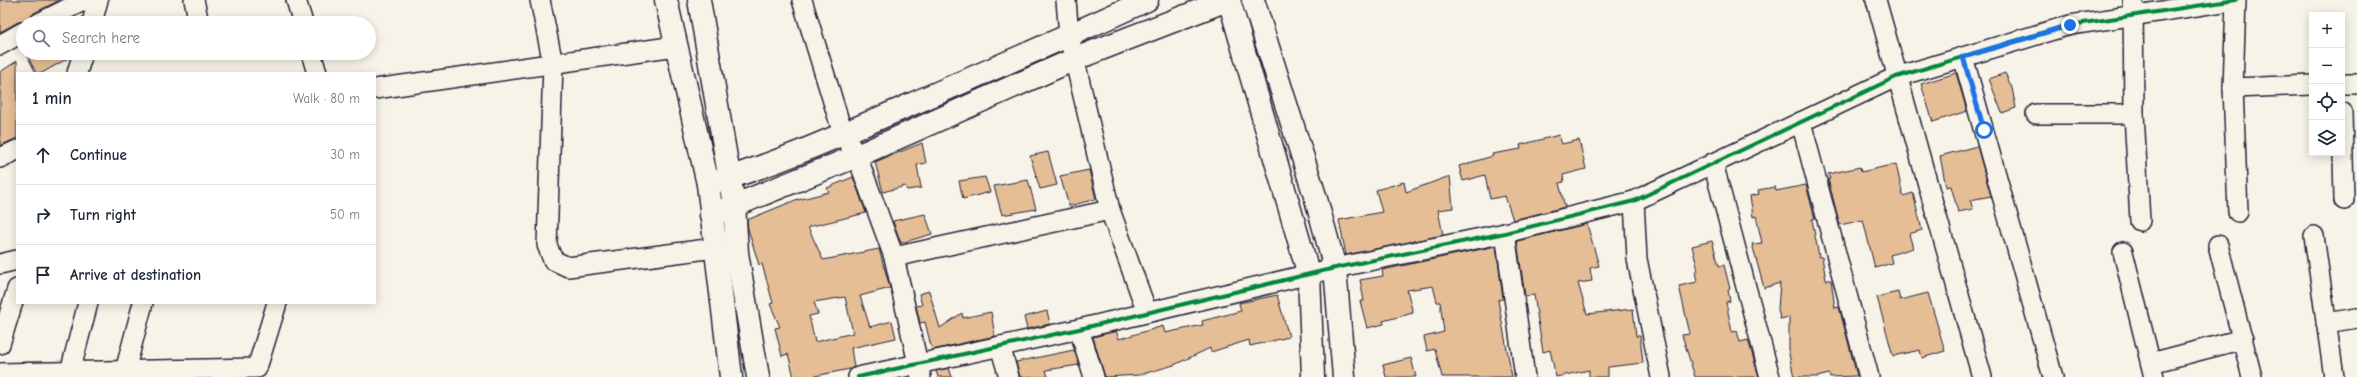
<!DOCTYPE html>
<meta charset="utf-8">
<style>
:root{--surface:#fff;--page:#f6f6f7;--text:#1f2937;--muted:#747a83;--line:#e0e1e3}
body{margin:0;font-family:"Comic Neue",sans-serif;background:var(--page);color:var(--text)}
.controls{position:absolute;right:12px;top:12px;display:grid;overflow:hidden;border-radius:0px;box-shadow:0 2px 10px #0003}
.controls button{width:36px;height:36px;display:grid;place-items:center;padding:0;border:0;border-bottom:1px solid var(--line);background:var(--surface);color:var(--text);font:20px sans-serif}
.stop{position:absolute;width:12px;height:12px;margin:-9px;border:3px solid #1a73e8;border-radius:50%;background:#fff}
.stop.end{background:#1a73e8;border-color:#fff;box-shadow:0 1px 4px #0008}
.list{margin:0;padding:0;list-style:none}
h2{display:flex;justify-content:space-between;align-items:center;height:52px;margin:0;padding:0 16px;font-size:17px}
h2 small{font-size:13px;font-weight:400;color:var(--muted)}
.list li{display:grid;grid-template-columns:26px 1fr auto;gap:12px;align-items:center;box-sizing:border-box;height:60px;padding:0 16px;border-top:1px solid var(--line)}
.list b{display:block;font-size:15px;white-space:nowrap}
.list em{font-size:13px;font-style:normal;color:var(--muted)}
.icon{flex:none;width:22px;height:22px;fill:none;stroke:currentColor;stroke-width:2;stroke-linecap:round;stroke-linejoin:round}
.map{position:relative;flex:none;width:2357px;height:377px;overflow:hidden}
.search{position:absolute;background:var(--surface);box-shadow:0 2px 10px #0003;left:16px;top:16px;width:360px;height:44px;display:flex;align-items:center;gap:10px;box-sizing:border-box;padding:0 14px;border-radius:22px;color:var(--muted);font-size:15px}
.panel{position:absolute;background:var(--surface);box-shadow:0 2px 10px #0003;left:16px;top:72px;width:360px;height:232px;border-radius:0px}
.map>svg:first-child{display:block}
.building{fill:#e5be95;stroke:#22223b;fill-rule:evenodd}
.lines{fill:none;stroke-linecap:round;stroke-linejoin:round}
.street-casing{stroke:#22223b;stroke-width:22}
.secondary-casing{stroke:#22223b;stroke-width:25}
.street{stroke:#f7f3e8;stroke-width:19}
.secondary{stroke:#f7f3e8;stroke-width:22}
.cycleway-casing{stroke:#f7f3e8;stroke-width:6}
.cycleway{stroke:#00873e;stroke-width:4}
.route{stroke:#1a73e8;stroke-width:5}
</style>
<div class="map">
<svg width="2357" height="377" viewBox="0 0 2357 377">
<rect width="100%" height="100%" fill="#f7f3e8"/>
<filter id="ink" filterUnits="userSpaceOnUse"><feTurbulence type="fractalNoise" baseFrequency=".025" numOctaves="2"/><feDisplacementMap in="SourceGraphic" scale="8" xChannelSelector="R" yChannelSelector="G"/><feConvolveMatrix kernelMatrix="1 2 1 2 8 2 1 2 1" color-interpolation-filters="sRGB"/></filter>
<g filter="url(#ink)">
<g class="building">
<polygon points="0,0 60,0 34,13 27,22 18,22 0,32"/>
<polygon points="26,53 72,53 70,57 42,73 36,73"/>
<polygon points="17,61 17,138 0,146 0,72"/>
<polygon points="1956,73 1967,111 1933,122 1921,84"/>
<polygon points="2005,73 2012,88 2016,108 2002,113 1989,79"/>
<polygon points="1559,135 1562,144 1579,140 1586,169 1563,175 1564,182 1559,183 1565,207 1513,220 1505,196 1490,199 1485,175 1463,181 1459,166 1493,156 1492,154 1521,149 1520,145"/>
<polygon points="922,143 926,163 917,165 921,188 907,190 905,186 883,192 875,162"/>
<polygon points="1977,146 1991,196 1970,200 1973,209 1958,212 1951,186 1946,187 1940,156"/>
<polygon points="1048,152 1057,185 1040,189 1030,156"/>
<polygon points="1896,164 1903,196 1913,193 1922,230 1909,234 1913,248 1890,255 1892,263 1875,268 1863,220 1840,225 1828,179 1830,179 1828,174 1860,167 1861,172"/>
<polygon points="1089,170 1096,199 1069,206 1060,176"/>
<polygon points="1450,176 1453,208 1438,210 1443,235 1346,255 1339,220 1382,212 1376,190 1404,182 1406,192"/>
<path d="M853,177L866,213L808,227L823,260L879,249L890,288L860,296L870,327L892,321L896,338L851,348L854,367L850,369L810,377H794L788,354L782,356L775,328L780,327L770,304L773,303L762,264L759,265L748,229L747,220L798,199V200L829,192L827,188ZM845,297L853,333L815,342L809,316L818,314L814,302Z"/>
<polygon points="985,177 990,192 963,199 959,181"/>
<polygon points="1028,180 1036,209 1002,215 994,186"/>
<polygon points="1806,185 1815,219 1812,219 1819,257 1822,257 1826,280 1831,280 1835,308 1839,307 1857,376 1830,377 1829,374 1817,377 1794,377 1789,354 1789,317 1780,319 1778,309 1780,283 1764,288 1752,244 1762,243 1756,216 1753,217 1750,196 1759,194 1758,190 1775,187 1776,191"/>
<polygon points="925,214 932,234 901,243 893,221"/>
<polygon points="1587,224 1599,266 1590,268 1592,281 1578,283 1587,314 1633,309 1636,336 1640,336 1643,363 1608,367 1608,377 1589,377 1589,370 1556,377 1550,350 1543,352 1534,295 1525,296 1517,241"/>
<polygon points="1712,241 1719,266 1724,265 1730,289 1728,290 1730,301 1726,302 1732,332 1737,331 1740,342 1748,340 1759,377 1695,377 1682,335 1690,334 1679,286 1697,282 1695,271 1698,271 1692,246"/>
<polygon points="1496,246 1503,299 1498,300 1512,377 1442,377 1435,349 1427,351 1424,337 1444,332 1440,302 1437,302 1433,286 1407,290 1413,313 1383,321 1384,324 1367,328 1360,301 1364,301 1360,280 1383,276 1382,270"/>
<polygon points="929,291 940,328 962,313 963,318 991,312 995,336 932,350 925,322 920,323 916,306 922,305 919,294"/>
<polygon points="1898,292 1900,300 1928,293 1945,351 1922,358 1920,350 1893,356 1877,297"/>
<polygon points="1277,295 1289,337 1250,346 1249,340 1211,352 1210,348 1174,365 1139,375 1105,377 1093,337 1116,331 1119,339 1163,326 1165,333 1203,325 1202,321 1241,311 1239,303"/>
<polygon points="1047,311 1050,324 1027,329 1024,317"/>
<polygon points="1074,350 1079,365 1046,370 1048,377 1020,377 1016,362"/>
<polygon points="1411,358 1416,377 1386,377 1383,365"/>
<polygon points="949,368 952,377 938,377 936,371"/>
</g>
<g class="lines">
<defs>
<g id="street">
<polyline points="194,0 199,23"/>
<polyline points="296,0 303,23"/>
<polyline points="540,0 553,64 547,245 553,260 568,267 715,248"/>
<polyline points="802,0 843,134 857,156 894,257 921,377"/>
<polyline points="1876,0 1982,377"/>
<polyline points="2133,0 2134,114 2140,221"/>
<polyline points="2236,0 2233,88 2238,212"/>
<polyline points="39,23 85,0"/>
<polyline points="92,23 98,0"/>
<polyline points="0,45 23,32"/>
<polyline points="311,53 317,73"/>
<polyline points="1963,57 2053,377"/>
<polyline points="77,73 83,53"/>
<polyline points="2342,84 2357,84"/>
<polyline points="2233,88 2312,85"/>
<polyline points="375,89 676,46"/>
<polyline points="2342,112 2344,200"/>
<polyline points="2036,114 2134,114"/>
<polyline points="1801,122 1869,377"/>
<polyline points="0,158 17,150"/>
<polyline points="1713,163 1770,377"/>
<polyline points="1634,201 1637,259 1661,377"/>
<polyline points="1110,210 1147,312"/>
<polyline points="1505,233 1525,377"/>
<polyline points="2314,236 2334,377"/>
<polyline points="2218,245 2252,377"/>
<polyline points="2123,252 2154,377"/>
<polyline points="894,257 1110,210 1069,36 1066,0"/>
<polyline points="0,264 17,260"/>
<polyline points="2326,323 2357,318"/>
<polyline points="1079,329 1094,377"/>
<polyline points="0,344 17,289"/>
<polyline points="1000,346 1009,377"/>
<polyline points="2151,363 2243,339"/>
<polyline points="125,371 143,303"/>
<polyline points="70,372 88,303"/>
<polyline points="0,373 257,368 277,303"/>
<polyline points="858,377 1079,329 1335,268 1505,233 1634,201 1896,77 2070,25 2236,0"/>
</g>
<g id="secondary">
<polyline points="666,0 708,184 731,377"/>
<polyline points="699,0 734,204 737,253 758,377"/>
<polyline points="1229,0 1309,275 1313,377"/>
<polyline points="1253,0 1316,199 1335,268 1344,377"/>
<path d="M708,184C775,165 841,135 905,107C986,72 1067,37 1147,0"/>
<polyline points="711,215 857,156 1075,59 1227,0"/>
</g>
</defs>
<use href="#street" class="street-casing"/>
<use href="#secondary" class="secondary-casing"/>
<use href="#street" class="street"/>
<use href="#secondary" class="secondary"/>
<defs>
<polyline id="cycleway" points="858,377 1079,329 1335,268 1505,233 1634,201 1896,77 2070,25 2236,0"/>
</defs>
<use href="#cycleway" class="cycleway-casing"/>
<use href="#cycleway" class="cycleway"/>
</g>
</g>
<g class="lines" filter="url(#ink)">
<polyline class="route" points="1984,130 1963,57 2070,25"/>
</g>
</svg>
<div class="controls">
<button>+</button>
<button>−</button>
<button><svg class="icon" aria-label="locate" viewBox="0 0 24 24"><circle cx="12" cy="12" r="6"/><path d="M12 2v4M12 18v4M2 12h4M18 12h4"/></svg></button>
<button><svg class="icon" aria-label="layers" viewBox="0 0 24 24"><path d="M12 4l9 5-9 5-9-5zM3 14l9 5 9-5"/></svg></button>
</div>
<div class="stop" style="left:1984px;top:130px"></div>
<div class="stop end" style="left:2070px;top:25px"></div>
<div class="search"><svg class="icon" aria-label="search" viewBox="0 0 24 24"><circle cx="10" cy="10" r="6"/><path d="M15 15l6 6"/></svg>Search here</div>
<section class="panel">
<h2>1 min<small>Walk · 80 m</small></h2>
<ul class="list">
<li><svg class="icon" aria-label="ahead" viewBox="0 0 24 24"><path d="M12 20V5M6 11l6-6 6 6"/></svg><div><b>Continue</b></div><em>30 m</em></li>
<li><svg class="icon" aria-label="right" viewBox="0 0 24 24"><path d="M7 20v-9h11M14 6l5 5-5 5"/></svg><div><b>Turn right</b></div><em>50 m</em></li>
<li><svg class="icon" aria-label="arrive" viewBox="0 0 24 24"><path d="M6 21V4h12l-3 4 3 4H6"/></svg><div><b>Arrive at destination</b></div></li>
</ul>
</section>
</div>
